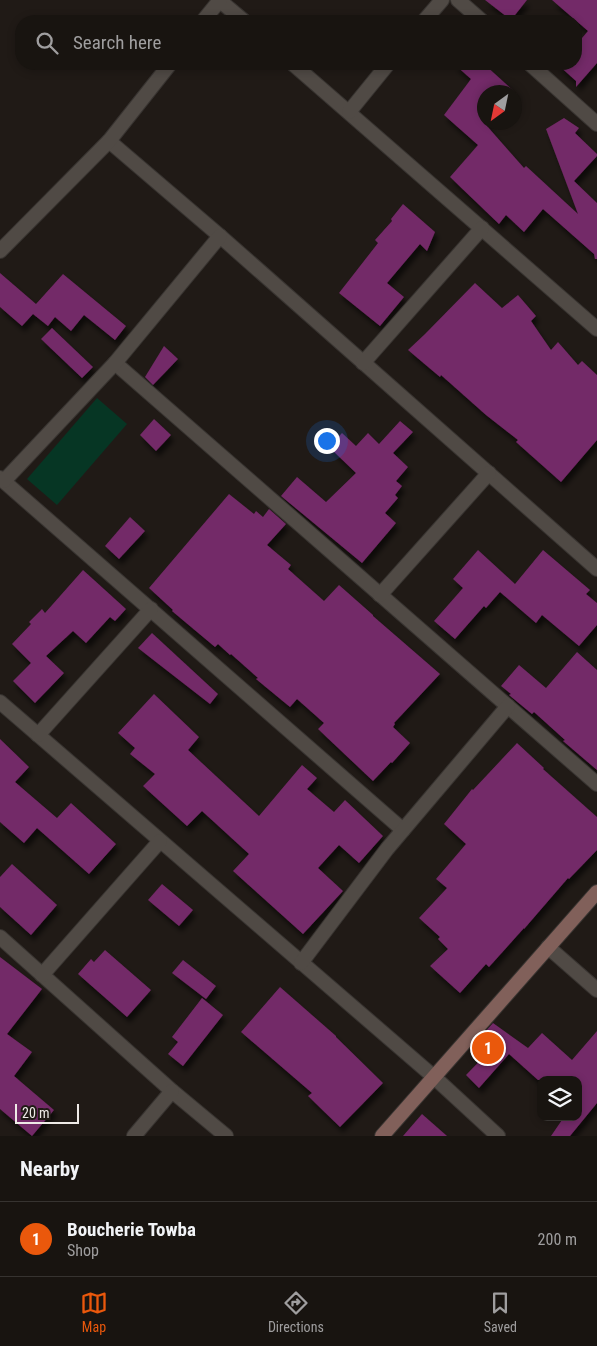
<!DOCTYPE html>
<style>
:root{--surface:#181410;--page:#211d19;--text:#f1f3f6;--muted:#9f9e9f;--line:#363330;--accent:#ea580c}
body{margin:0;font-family:"Roboto Condensed",sans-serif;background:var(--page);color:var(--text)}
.controls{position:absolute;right:15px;bottom:15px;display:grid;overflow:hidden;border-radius:10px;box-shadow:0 2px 8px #0003}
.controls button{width:45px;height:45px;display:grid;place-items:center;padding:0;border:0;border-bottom:1px solid var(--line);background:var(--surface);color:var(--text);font:25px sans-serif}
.compass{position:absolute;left:477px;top:85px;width:45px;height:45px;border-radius:50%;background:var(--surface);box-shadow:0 2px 8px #0003;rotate:213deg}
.scale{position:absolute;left:15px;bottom:12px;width:64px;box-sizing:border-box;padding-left:5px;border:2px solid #eeeae7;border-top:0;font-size:14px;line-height:18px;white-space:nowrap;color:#eeeae7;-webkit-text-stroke:4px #201a16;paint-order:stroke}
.you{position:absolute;left:326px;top:440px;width:18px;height:18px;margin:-12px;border:4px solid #fff;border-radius:50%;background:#1a73e8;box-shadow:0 0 0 8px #1a73e833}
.badge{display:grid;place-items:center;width:32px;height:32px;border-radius:50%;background:var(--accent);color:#fff;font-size:16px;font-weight:700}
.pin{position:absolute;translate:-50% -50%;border:2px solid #fff;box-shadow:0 1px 5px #0006}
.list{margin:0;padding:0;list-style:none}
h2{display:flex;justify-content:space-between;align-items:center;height:65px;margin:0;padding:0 20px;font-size:21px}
h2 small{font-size:16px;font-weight:400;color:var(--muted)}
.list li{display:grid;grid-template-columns:32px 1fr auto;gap:15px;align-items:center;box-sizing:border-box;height:75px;padding:0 20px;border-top:1px solid var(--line)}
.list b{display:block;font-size:19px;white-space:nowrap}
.list p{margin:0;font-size:16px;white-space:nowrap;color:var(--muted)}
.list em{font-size:16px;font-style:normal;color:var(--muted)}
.icon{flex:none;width:28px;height:28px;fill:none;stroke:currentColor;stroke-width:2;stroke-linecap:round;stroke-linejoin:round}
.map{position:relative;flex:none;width:597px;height:1136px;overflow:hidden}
.search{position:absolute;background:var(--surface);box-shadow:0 2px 8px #0003;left:15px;right:15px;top:15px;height:55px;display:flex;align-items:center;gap:12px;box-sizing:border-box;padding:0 18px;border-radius:20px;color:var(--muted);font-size:19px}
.sheet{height:140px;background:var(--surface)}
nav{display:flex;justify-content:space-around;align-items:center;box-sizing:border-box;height:70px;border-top:1px solid var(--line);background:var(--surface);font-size:14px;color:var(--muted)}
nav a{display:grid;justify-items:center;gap:2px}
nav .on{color:var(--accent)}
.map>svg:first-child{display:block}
.green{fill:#063624}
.building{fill:#732967;filter:url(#shadow)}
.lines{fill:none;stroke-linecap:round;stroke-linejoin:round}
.minor-casing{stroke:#383431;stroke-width:16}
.secondary-casing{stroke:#383431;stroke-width:16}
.minor{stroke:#504a45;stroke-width:14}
.secondary{stroke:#81605a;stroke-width:14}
</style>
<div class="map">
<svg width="597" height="1136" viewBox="0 0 597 1136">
<defs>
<filter id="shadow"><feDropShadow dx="3" dy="5.5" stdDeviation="2.5" flood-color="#0009"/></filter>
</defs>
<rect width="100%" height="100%" fill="#201a16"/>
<polygon class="green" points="97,398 127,424 57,505 27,479"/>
<g class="building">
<polygon points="485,0 527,0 511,20"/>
<polygon points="552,0 597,0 597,63 576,87 576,81 557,64 576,64 576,45 588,31"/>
<polygon points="454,64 484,64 517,94 514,97 514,92 484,92 484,122 491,122 487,126 524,168 526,166 578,214 546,129 564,118 579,128 575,133 597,154 597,156 574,181 597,203 597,259 595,259 594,254 543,209 524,232 506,215 499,224 450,177 478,145 444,115 471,79"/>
<polygon points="403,204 435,232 427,251 420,244 387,283 404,297 380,326 339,293 378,243 375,240 392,221 391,219"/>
<polygon points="0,273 36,304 63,274 126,326 115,340 84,315 71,331 55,317 48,326 33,314 22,326 0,307"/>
<polygon points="475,283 502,308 518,295 536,316 531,321 551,350 558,342 578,365 582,361 597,375 597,440 561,482 516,442 518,440 486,415 441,375 440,377 408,350 425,334"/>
<polygon points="52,328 93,367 82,378 41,339"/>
<polygon points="164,346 178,359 153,385 145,377"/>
<polygon points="154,419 171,435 156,451 140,435"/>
<polygon points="400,421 413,432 393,453 408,467 396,481 402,486 395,495 398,498 385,513 396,523 362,563 281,496 297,477 326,502 356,473 329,447 342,433 356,446 368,433 379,444"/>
<polygon points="229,494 254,514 256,511 263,517 269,509 286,524 267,545 291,565 288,569 324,601 339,585 373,615 373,616 440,674 394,723 395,724 393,727 410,743 392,763 391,762 373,781 318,729 324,723 297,699 290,707 256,679 258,678 231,654 230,655 218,644 215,647 172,611 173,610 149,588"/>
<polygon points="130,517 145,531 119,559 105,546"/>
<polygon points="478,550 515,584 543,550 590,590 586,594 597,603 597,625 579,646 542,615 536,623 500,592 486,608 484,606 455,639 434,621 463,588 453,579"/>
<polygon points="83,570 126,609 115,621 110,617 86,643 73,631 46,656 64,673 35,703 13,681 31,663 12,644 31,624 29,622 42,609 45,613"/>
<polygon points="152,633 218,694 210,704 138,648"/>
<polygon points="577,652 597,670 597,770 563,741 565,740 534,712 532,714 509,695 511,694 501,686 519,665 546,688"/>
<polygon points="154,694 199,737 188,750 259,816 302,765 317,778 307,789 334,812 345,800 383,836 359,863 339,845 318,868 343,891 303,934 233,871 249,854 202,811 187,826 143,786 155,774 130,754 135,748 118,733"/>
<polygon points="0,739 29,767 15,782 57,818 71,803 116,844 89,874 37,828 24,843 0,822"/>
<polygon points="517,743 544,768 543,769 597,817 597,850 569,879 568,878 524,929 524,928 489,967 486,964 460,993 430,966 448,949 438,939 440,937 419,918 447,888 436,879 466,844 444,824 472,789 473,790"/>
<polygon points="12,864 57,905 31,935 0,907 0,877"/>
<polygon points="162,884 193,910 179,926 148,900"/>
<polygon points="105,950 151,990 127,1017 78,974 91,959 94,962"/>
<polygon points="0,957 42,989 7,1034 32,1052 14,1076 54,1110 32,1136 0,1109"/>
<polygon points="183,960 216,986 206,999 172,973"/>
<polygon points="280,987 336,1036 336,1037 383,1083 340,1127 308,1096 312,1093 241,1032"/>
<polygon points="202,998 223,1015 183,1066 168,1054 178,1042 172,1037"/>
<polygon points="493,1023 528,1048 542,1033 572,1060 597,1031 597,1103 570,1136 551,1136 564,1117 578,1117 578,1080 538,1080 509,1054 479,1088 466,1075 497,1043 485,1032"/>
<polygon points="422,1114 447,1136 403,1136"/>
</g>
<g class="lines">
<defs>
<g id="minor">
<polyline points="219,0 244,21"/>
<polyline points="458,0 482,21"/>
<polyline points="203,21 220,0"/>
<polyline points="424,21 442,0"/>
<polyline points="293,64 597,329"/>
<polyline points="530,64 597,124"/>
<polyline points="349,112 388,64"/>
<polyline points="109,141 220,236 597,569"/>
<polyline points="0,251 109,141 170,64"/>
<polyline points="115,363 597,784"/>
<polyline points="363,363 482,228"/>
<polyline points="0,478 403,830"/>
<polyline points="4,481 115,363 220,236"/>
<polyline points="380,595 489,473"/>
<polyline points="0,702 434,1077 498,1136"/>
<polyline points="38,735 151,609"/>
<polyline points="0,937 172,1091 226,1136"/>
<polyline points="548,947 597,990"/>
<polyline points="301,963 387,849 508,706"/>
<polyline points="42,975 160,841"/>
<polyline points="134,1136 172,1091"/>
</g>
<polyline id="secondary" points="382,1136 597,892"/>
</defs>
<use href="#minor" class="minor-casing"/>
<use href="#secondary" class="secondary-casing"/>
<use href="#minor" class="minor"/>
<use href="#secondary" class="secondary"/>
</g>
</svg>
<div class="controls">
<button><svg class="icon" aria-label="layers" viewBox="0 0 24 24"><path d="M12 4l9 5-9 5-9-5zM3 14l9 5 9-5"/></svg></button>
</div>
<svg class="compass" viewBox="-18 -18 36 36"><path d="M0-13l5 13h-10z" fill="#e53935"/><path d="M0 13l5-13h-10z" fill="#9f9e9f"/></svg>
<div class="scale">20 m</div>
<div class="you"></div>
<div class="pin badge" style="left:488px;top:1048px">1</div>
<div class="search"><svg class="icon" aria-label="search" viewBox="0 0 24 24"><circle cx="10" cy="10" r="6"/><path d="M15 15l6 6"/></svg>Search here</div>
</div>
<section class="sheet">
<h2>Nearby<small></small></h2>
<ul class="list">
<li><span class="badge">1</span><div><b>Boucherie Towba</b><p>Shop</p></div><em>200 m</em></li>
</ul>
</section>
<nav>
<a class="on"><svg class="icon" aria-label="map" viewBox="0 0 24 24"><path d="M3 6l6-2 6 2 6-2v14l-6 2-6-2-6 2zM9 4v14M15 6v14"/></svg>Map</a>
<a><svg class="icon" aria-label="directions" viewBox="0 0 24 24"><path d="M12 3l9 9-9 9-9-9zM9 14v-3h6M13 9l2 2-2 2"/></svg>Directions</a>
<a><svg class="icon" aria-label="saved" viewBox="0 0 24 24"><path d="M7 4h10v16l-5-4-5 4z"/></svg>Saved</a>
</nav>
